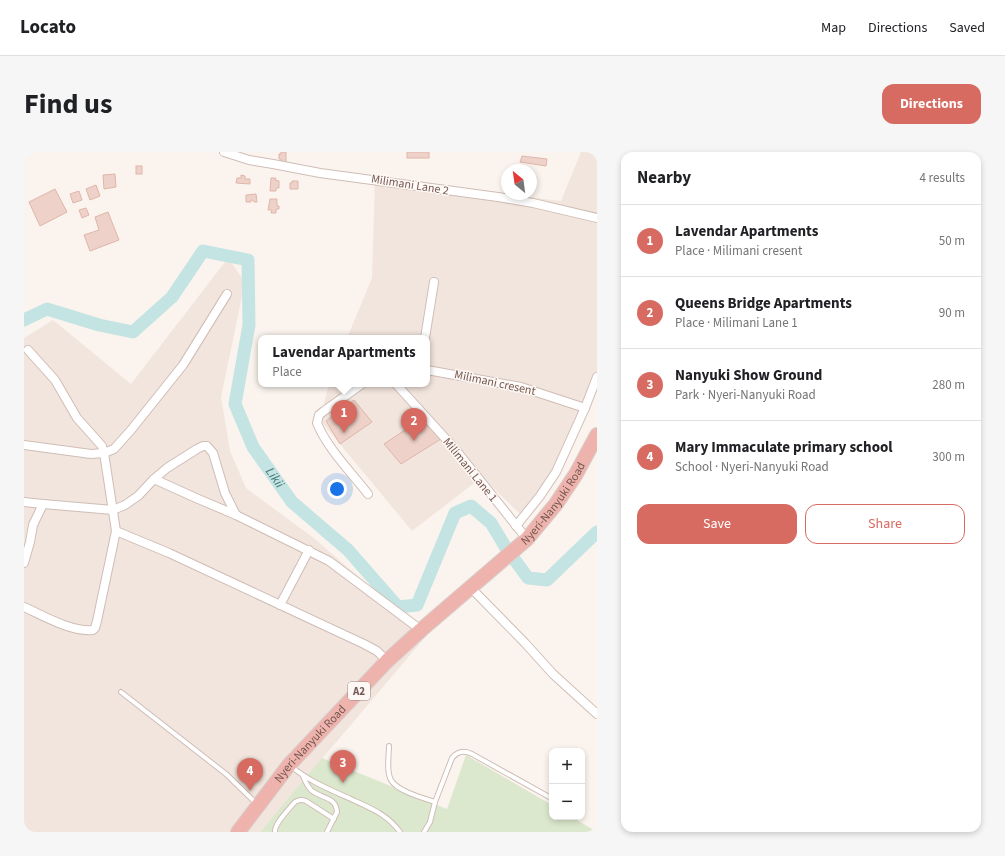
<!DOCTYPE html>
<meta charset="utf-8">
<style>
:root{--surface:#fff;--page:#f6f6f6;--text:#202124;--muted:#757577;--line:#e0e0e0;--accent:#d76a61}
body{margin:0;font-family:"Source Sans 3",sans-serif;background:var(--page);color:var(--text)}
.controls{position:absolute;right:12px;bottom:12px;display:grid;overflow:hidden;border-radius:8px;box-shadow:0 2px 6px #0003}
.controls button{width:36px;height:36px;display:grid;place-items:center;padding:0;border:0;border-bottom:1px solid var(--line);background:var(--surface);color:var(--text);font:20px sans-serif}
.compass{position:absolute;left:477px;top:12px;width:36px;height:36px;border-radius:50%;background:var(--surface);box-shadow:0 2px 6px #0003;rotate:331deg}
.you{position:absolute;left:313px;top:337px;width:14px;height:14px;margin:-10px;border:3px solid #fff;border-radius:50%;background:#1a73e8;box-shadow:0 0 0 6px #1a73e833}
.badge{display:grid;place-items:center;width:26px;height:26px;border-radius:50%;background:var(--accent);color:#fff;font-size:13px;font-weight:700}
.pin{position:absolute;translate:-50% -33px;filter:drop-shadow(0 1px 2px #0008)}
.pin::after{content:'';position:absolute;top:21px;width:14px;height:12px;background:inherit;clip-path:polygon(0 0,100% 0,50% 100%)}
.popup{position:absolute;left:234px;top:183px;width:172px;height:52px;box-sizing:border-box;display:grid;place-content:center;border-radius:8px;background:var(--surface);filter:drop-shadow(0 1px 3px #0005);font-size:13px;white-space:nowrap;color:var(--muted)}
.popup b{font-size:15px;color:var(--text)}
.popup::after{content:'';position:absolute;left:50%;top:100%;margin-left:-8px;border:8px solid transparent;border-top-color:var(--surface)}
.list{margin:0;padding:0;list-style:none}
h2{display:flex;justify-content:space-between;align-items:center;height:52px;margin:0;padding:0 16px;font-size:17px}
h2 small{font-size:13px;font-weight:400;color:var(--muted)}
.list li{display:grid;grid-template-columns:26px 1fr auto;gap:12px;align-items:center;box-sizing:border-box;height:72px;padding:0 16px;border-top:1px solid var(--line)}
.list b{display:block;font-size:15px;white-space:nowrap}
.list p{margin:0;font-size:13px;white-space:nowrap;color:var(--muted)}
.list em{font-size:13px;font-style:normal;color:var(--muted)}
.actions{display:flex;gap:8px;padding:12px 16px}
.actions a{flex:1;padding:9px 0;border:1px solid var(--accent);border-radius:12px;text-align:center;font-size:14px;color:var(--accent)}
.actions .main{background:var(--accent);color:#fff}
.map{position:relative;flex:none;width:573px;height:680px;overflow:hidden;border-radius:12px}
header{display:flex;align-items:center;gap:24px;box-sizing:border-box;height:56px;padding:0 20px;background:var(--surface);border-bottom:1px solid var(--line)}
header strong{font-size:19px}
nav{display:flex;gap:22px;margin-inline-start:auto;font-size:14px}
.intro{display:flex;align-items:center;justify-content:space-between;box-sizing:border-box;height:96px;padding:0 24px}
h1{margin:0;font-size:28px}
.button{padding:10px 18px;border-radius:12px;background:var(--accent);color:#fff;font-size:14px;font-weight:700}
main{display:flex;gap:24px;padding:0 24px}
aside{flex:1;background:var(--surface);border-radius:12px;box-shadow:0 2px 6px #0003}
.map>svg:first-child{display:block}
.residential{fill:#f2e5dd}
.green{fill:#dce8cd}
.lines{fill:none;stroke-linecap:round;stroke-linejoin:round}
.river{stroke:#c3e4e3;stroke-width:13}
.building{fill:#eed1c8;stroke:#dfb6aa}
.lane-casing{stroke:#cfbdb6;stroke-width:6}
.street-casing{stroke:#cfbdb6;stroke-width:10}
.highway-casing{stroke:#d8d1cf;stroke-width:16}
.lane{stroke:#fff;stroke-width:4}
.street{stroke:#fff;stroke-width:8}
.highway{stroke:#eeb3ac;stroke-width:14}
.labels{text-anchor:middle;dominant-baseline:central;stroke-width:3;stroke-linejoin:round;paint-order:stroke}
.shield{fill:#fef8f4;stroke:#9e8983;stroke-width:1}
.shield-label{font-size:11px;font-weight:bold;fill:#755952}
.street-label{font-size:12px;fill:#755952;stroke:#fef8f4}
.water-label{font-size:13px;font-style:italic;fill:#467678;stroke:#fef8f4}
</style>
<header>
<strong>Locato</strong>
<nav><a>Map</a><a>Directions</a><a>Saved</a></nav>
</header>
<div class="intro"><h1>Find us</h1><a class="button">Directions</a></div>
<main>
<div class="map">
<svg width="573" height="680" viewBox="0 0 573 680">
<rect width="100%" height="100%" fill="#fbf4ee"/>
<g class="residential">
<polygon points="557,0 573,0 573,230 533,325 498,364 458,325 388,379 296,268 305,232 403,232 403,186 323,186 348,126 351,27 537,49"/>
<polygon points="204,106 221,130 197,245 206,299 222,336 291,387 381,466 403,483 236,680 0,680 0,186 29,168 107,232"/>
</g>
<polygon class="green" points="442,603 528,653 528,665 548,665 573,680 236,680 298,606 423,657"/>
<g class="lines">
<path class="river" id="s1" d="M0,168L23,157L75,173L109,180L148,145L179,99L224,108L225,173L211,252L229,295L268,350L324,398L374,455L393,453L431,361L447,354L467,371L482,396L504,426L523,428L573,380"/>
</g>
<g class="building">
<polygon points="257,0 262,0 262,11 257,11 257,7 255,7 255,2 257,2"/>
<rect x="383" y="0" width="22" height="6"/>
<polygon points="498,4 523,7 522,14 496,10"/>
<rect x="112" y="14" width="6" height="8"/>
<polygon points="91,22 92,35 80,37 79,23"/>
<polygon points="217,23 221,24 221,27 226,27 226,32 212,31 213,26 217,26"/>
<polygon points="247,26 252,26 251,28 255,29 255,36 252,36 252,39 246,39"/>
<polygon points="268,29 274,29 274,37 266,37 266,31 268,31"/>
<polygon points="72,33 76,44 66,48 62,37"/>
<polygon points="31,37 43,60 16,74 5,50"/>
<polygon points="55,39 58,48 49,51 46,42"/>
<polygon points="232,42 233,50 230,50 229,48 227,48 227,50 222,50 222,43"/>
<polygon points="246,47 253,47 253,54 255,54 255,57 252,57 252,61 247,61 248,58 244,58"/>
<polygon points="62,56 65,63 58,66 55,58"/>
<polygon points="84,60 95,88 66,99 60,83 75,78 71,65"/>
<polygon points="330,248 348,270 316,292 302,269"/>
<polygon points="399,266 420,285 377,312 360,292"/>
</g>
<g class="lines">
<defs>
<g id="lane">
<polyline points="97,540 202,622 232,651"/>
<path d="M365,594C365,604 362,619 367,628C373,639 399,646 411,650"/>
<path d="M267,614C284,629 307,638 327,647C346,656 363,662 376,680"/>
<path d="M279,624C281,629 284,635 287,638C297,647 312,644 313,660L303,680"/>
<path d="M251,680C250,672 265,657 271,650C275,648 277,647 282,649L310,667"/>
<path d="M400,680L406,670L411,650L428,606C434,599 440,598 448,602L527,646"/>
</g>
<g id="street">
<polyline points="200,0 225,8 249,12 296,21 474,45 509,51 573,66"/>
<polyline points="401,186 410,130"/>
<polyline points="403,218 497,235 561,256"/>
<path d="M338,232L300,259L295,263L293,271C303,296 327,320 344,342"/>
<polyline points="372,232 431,297 503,387"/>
<polyline points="0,293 67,302 80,301 90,297 107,278 159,213 203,142"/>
<polyline points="130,327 172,346 212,363"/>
<polyline points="0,350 19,352 89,358 101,353 114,344 130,327 143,316 173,297 179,294 183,294 189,301 201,341 212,363 305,409 397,478"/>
<polyline points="492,374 516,344 532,320 561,256 573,225"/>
<polyline points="92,379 145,401 340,492 353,499 363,509"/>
<polyline points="0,411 6,390 9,373 19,352"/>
<polyline points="446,435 501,491 529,522 573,562"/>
<polyline points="256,453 285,398"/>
<path d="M0,455C20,464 47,480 69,478L71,476L73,469L92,379L80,301L78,294L53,266L31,228L4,198"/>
</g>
<g id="highway">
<path id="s2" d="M214,680L265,613L363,509L397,478L503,387L532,352L552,322L573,283"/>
</g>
</defs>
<use href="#lane" class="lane-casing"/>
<use href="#street" class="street-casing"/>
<use href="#highway" class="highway-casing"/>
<use href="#lane" class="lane"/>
<use href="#street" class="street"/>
<use href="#highway" class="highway"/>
</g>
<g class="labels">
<rect class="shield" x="324" y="530" width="22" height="18" rx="3"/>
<g class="shield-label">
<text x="335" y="539">A2</text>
</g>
<g class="street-label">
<text transform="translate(386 33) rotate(9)">Milimani Lane 2</text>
<text transform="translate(471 231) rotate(12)">Milimani cresent</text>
<text transform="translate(446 318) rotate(51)">Milimani Lane 1</text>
<text stroke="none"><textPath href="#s2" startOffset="457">Nyeri-Nanyuki Road</textPath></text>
<text stroke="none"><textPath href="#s2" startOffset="114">Nyeri-Nanyuki Road</textPath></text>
</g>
<g class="water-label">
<text stroke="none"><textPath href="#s1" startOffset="498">Likii</textPath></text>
</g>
</g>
</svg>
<div class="controls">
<button>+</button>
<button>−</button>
</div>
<svg class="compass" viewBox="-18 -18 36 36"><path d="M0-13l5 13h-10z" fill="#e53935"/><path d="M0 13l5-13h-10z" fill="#757577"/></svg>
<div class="you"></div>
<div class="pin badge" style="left:320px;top:281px">1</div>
<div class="popup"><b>Lavendar Apartments</b>Place</div>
<div class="pin badge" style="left:390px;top:289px">2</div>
<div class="pin badge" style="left:319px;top:631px">3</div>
<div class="pin badge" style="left:226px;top:639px">4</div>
</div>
<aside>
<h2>Nearby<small>4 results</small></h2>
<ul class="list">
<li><span class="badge">1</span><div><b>Lavendar Apartments</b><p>Place · Milimani cresent</p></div><em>50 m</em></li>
<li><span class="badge">2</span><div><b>Queens Bridge Apartments</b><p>Place · Milimani Lane 1</p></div><em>90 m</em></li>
<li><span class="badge">3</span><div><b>Nanyuki Show Ground</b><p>Park · Nyeri-Nanyuki Road</p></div><em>280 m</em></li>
<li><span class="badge">4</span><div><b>Mary Immaculate primary school</b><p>School · Nyeri-Nanyuki Road</p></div><em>300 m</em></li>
</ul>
<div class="actions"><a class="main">Save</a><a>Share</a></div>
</aside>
</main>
